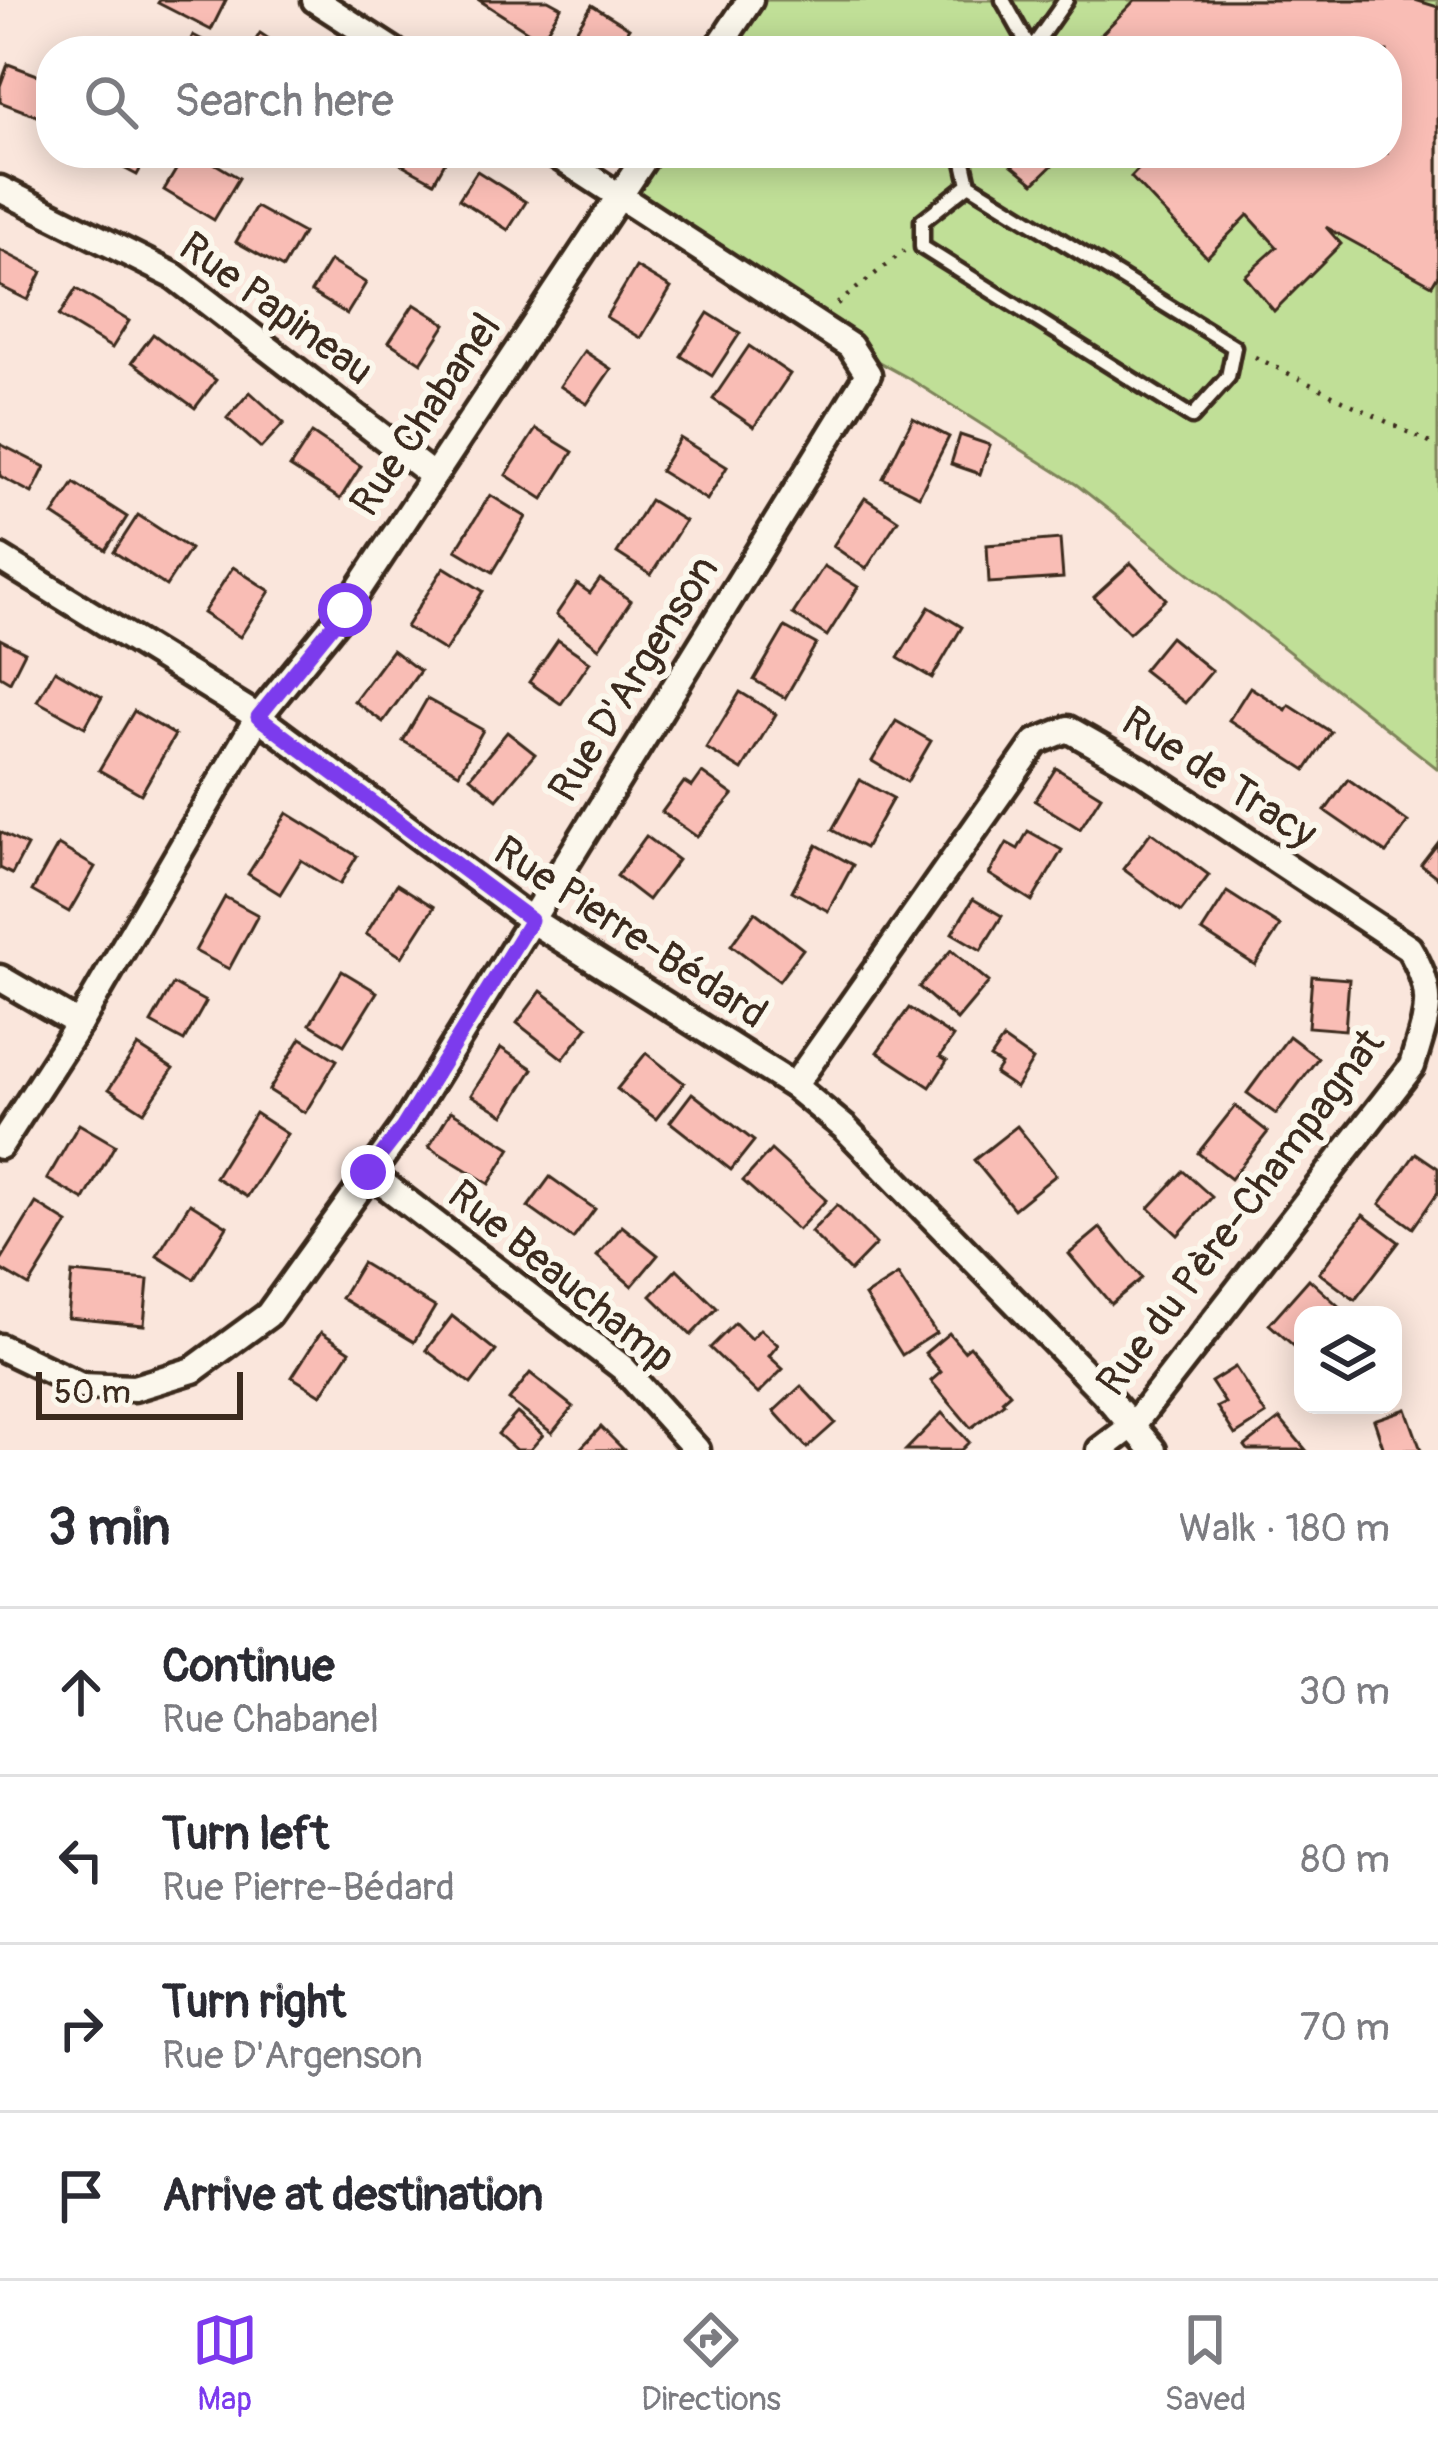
<!DOCTYPE html>
<meta charset="utf-8">
<style>
:root{--surface:#fff;--page:#f2f2f3;--text:#2b2b33;--muted:#7c7c81;--line:#e1e1e2;--accent:#7c3aed}
body{margin:0;font-family:Pangolin,sans-serif;background:var(--page);color:var(--text)}
.controls{position:absolute;right:36px;bottom:36px;display:grid;overflow:hidden;border-radius:24px;box-shadow:0 6px 30px #0003}
.controls button{width:108px;height:108px;display:grid;place-items:center;padding:0;border:0;border-bottom:3px solid var(--line);background:var(--surface);color:var(--text);font:60px sans-serif}
.scale{position:absolute;left:36px;bottom:30px;width:207px;box-sizing:border-box;padding-left:12px;border:6px solid #3b2a1e;border-top:0;font-size:33px;line-height:42px;white-space:nowrap;color:#3b2a1e;-webkit-text-stroke:9px #fbf7ec;paint-order:stroke}
.stop{position:absolute;width:36px;height:36px;margin:-27px;border:9px solid #7c3aed;border-radius:50%;background:#fff}
.stop.end{background:#7c3aed;border-color:#fff;box-shadow:0 3px 12px #0008}
.list{margin:0;padding:0;list-style:none}
h2{display:flex;justify-content:space-between;align-items:center;height:156px;margin:0;padding:0 48px;font-size:51px}
h2 small{font-size:39px;font-weight:400;color:var(--muted)}
.list li{display:grid;grid-template-columns:78px 1fr auto;gap:36px;align-items:center;box-sizing:border-box;height:168px;padding:0 48px;border-top:3px solid var(--line)}
.list b{display:block;font-size:45px;white-space:nowrap}
.list p{margin:0;font-size:39px;white-space:nowrap;color:var(--muted)}
.list em{font-size:39px;font-style:normal;color:var(--muted)}
.icon{flex:none;width:66px;height:66px;fill:none;stroke:currentColor;stroke-width:2;stroke-linecap:round;stroke-linejoin:round}
.map{position:relative;flex:none;width:1438px;height:1450px;overflow:hidden}
.search{position:absolute;background:var(--surface);box-shadow:0 6px 30px #0003;left:36px;right:36px;top:36px;height:132px;display:flex;align-items:center;gap:30px;box-sizing:border-box;padding:0 42px;border-radius:48px;color:var(--muted);font-size:45px}
.sheet{height:828px;background:var(--surface)}
nav{display:flex;justify-content:space-around;align-items:center;box-sizing:border-box;height:168px;border-top:3px solid var(--line);background:var(--surface);font-size:33px;color:var(--muted)}
nav a{display:grid;justify-items:center;gap:6px}
nav .on{color:var(--accent)}
.map>svg:first-child{display:block}
.green{fill:#c0df97;stroke:#7e845a;stroke-width:3}
.building{fill:#f9bdb5;stroke:#3b2a1e;stroke-width:3}
.lines{fill:none;stroke-linecap:round;stroke-linejoin:round}
.service-casing{stroke:#3b2a1e;stroke-width:21}
.minor-casing{stroke:#3b2a1e;stroke-width:33}
.path{stroke:#3b2a1e;stroke-width:4.5;stroke-dasharray:3 9;stroke-linecap:butt}
.service{stroke:#fbf7ec;stroke-width:12}
.minor{stroke:#fbf7ec;stroke-width:24}
.route{stroke:#7c3aed;stroke-width:15}
.labels{text-anchor:middle;dominant-baseline:central;stroke-width:12;stroke-linejoin:round;paint-order:stroke}
.street-label{font-size:42px;fill:#3b2a1e;stroke:#fbf7ec}
</style>
<div class="map">
<svg width="1438" height="1450" viewBox="0 0 1438 1450">
<rect width="100%" height="100%" fill="#fae6dc"/>
<filter id="ink" filterUnits="userSpaceOnUse"><feTurbulence type="fractalNoise" baseFrequency=".00833" numOctaves="2"/><feDisplacementMap in="SourceGraphic" scale="24" xChannelSelector="R" yChannelSelector="G"/><feConvolveMatrix kernelMatrix="1 2 1 2 8 2 1 2 1" color-interpolation-filters="sRGB"/></filter>
<g filter="url(#ink)">
<polygon class="green" points="750,0 1438,0 1438,769 1077,485 910,379 850,346 620,196 648,153 1387,153 1387,51 716,51"/>
<g class="building">
<polygon points="160,0 226,0 211,30 158,3"/>
<polygon points="479,0 548,0 561,7 541,40"/>
<polygon points="1415,0 1438,7 1438,275 1432,285 1326,227 1341,244 1274,311 1245,276 1277,247 1248,215 1207,257 1131,177 1154,153 1387,153 1387,51 1085,51 1135,0"/>
<polygon points="592,5 629,28 614,51 563,51"/>
<polygon points="260,33 287,51 249,51"/>
<polygon points="193,35 218,48 217,51 185,51"/>
<polygon points="8,64 51,80 51,104 45,119 0,102 0,86"/>
<polygon points="95,153 149,153 137,175"/>
<polygon points="186,153 197,153 239,178 214,220 164,190"/>
<polygon points="381,153 450,153 434,182"/>
<polygon points="997,153 1065,153 1034,183"/>
<polygon points="477,171 526,202 508,230 459,199"/>
<polygon points="256,207 303,233 283,268 236,242"/>
<polygon points="0,250 42,272 28,300 0,286"/>
<polygon points="330,261 366,283 347,314 311,292"/>
<polygon points="636,267 671,288 641,338 606,317"/>
<polygon points="76,289 129,321 112,348 59,316"/>
<polygon points="414,304 446,324 421,363 389,342"/>
<polygon points="708,313 740,333 712,376 681,356"/>
<polygon points="153,334 216,380 195,408 132,362"/>
<polygon points="749,346 790,374 754,427 713,399"/>
<polygon points="584,351 611,369 587,404 560,386"/>
<polygon points="250,392 284,423 261,448 227,418"/>
<polygon points="913,418 949,437 919,496 883,478"/>
<polygon points="536,429 573,452 543,499 506,475"/>
<polygon points="312,433 361,466 340,499 290,467"/>
<polygon points="960,435 990,445 980,474 951,464"/>
<polygon points="680,438 727,467 707,500 660,471"/>
<polygon points="0,444 45,467 32,493 0,476"/>
<polygon points="74,483 127,517 106,550 53,515"/>
<polygon points="490,495 526,517 493,572 456,550"/>
<polygon points="865,498 898,520 866,569 833,546"/>
<polygon points="650,500 685,521 651,575 617,553"/>
<polygon points="138,515 190,549 166,586 114,552"/>
<polygon points="1060,539 1063,578 989,583 987,545"/>
<polygon points="1131,563 1166,599 1129,633 1094,597"/>
<polygon points="824,566 858,587 827,636 793,614"/>
<polygon points="233,567 270,591 240,637 203,613"/>
<polygon points="444,567 483,591 445,651 406,627"/>
<polygon points="600,579 631,601 599,648 556,615 577,584 590,593"/>
<polygon points="929,607 962,627 932,678 898,658"/>
<polygon points="785,627 816,644 785,698 754,680"/>
<polygon points="1170,637 1212,671 1185,703 1143,670"/>
<polygon points="0,639 25,652 10,682 0,676"/>
<polygon points="558,640 590,662 561,704 529,682"/>
<polygon points="392,650 420,671 383,722 354,701"/>
<polygon points="55,670 102,697 85,727 37,701"/>
<polygon points="1250,687 1286,710 1289,705 1331,732 1306,770 1229,720"/>
<polygon points="740,692 776,714 742,770 706,748"/>
<polygon points="427,699 483,730 459,773 403,741"/>
<polygon points="134,711 175,735 141,794 99,770"/>
<polygon points="896,721 931,741 907,782 872,761"/>
<polygon points="507,732 535,754 497,799 470,777"/>
<polygon points="1056,768 1101,796 1080,829 1035,801"/>
<polygon points="702,773 733,795 697,837 662,812 684,782 692,787"/>
<polygon points="1348,779 1408,822 1386,853 1325,811"/>
<polygon points="860,780 893,798 865,848 832,830"/>
<polygon points="287,813 357,856 340,884 301,860 280,894 248,874"/>
<polygon points="1028,831 1062,850 1032,901 989,874 1007,843 1018,849"/>
<polygon points="0,832 27,846 12,874 0,868"/>
<polygon points="1151,832 1209,875 1181,912 1123,869"/>
<polygon points="646,836 678,860 648,900 617,876"/>
<polygon points="1438,843 1438,878 1421,865"/>
<polygon points="58,845 95,867 69,912 32,891"/>
<polygon points="817,845 853,865 828,911 792,891"/>
<polygon points="397,884 434,907 402,957 366,934"/>
<polygon points="1227,892 1280,926 1255,965 1202,931"/>
<polygon points="225,897 258,915 229,969 195,951"/>
<polygon points="973,899 1002,916 981,950 952,933"/>
<polygon points="755,912 803,949 779,981 731,945"/>
<polygon points="951,950 989,982 957,1020 919,987"/>
<polygon points="342,971 377,992 344,1045 310,1024"/>
<polygon points="1312,976 1349,979 1345,1030 1308,1027"/>
<polygon points="173,984 206,1002 184,1041 151,1023"/>
<polygon points="541,991 588,1027 563,1059 517,1023"/>
<polygon points="909,1008 953,1037 940,1057 947,1061 930,1087 877,1052"/>
<polygon points="1289,1036 1318,1058 1276,1114 1247,1093"/>
<polygon points="301,1038 337,1060 305,1113 269,1090"/>
<polygon points="1003,1039 1033,1060 1016,1088 995,1074 1001,1065 990,1058"/>
<polygon points="138,1046 173,1069 144,1112 109,1089"/>
<polygon points="501,1048 533,1069 504,1115 471,1095"/>
<polygon points="646,1053 684,1083 656,1119 617,1089"/>
<polygon points="692,1093 754,1141 731,1170 670,1122"/>
<polygon points="1235,1106 1268,1132 1231,1179 1198,1153"/>
<polygon points="451,1111 511,1148 489,1184 429,1147"/>
<polygon points="255,1113 287,1134 247,1197 215,1177"/>
<polygon points="79,1124 115,1145 84,1200 47,1179"/>
<polygon points="1017,1126 1056,1175 1014,1209 974,1160"/>
<polygon points="771,1150 826,1200 798,1230 743,1181"/>
<polygon points="1416,1153 1438,1168 1438,1192 1413,1228 1380,1204"/>
<polygon points="1183,1171 1212,1197 1178,1235 1149,1208"/>
<polygon points="550,1177 595,1209 573,1239 528,1207"/>
<polygon points="36,1203 68,1223 29,1286 0,1269 0,1262"/>
<polygon points="190,1203 227,1226 194,1279 157,1256"/>
<polygon points="837,1205 876,1244 850,1271 811,1232"/>
<polygon points="1363,1215 1399,1242 1355,1300 1319,1273"/>
<polygon points="622,1226 658,1255 632,1286 597,1256"/>
<polygon points="1100,1228 1142,1278 1111,1304 1069,1254"/>
<polygon points="362,1263 435,1307 414,1342 341,1298"/>
<polygon points="677,1269 717,1308 691,1335 651,1296"/>
<polygon points="72,1273 148,1280 144,1325 68,1318"/>
<polygon points="898,1275 936,1333 902,1355 865,1296"/>
<polygon points="1309,1279 1343,1310 1338,1315 1303,1315 1303,1354 1269,1324"/>
<polygon points="452,1316 496,1351 471,1384 426,1350"/>
<polygon points="735,1323 751,1339 760,1329 778,1345 769,1356 783,1369 758,1394 710,1348"/>
<polygon points="321,1332 350,1351 321,1395 292,1377"/>
<polygon points="949,1333 964,1351 970,1346 1010,1393 1002,1400 1004,1403 971,1428 931,1381 941,1372 925,1353"/>
<polygon points="1235,1367 1266,1415 1235,1435 1217,1407 1225,1403 1211,1382"/>
<polygon points="530,1373 573,1407 552,1433 509,1400"/>
<polygon points="801,1386 835,1423 807,1448 774,1411"/>
<polygon points="1406,1409 1421,1450 1384,1450 1374,1420"/>
<polygon points="517,1413 543,1435 530,1450 516,1450 498,1434"/>
<polygon points="942,1413 969,1442 961,1450 906,1450"/>
<polygon points="1280,1419 1306,1450 1248,1450 1245,1446"/>
<polygon points="601,1427 624,1450 579,1450"/>
</g>
<g class="lines">
<defs>
<g id="service">
<polyline points="1003,0 1031,50"/>
<polyline points="1030,51 1066,0"/>
<polyline points="962,153 969,184 1234,347 1228,377 1192,417 922,247 922,221 969,184"/>
</g>
<g id="minor">
<polyline points="315,0 394,51"/>
<polyline points="716,51 750,0"/>
<polyline points="0,189 174,276 432,475"/>
<polyline points="0,558 258,717 531,920 794,1086 845,1128 1102,1391 1153,1450"/>
<polyline points="0,978 79,1024"/>
<path d="M794,1086L1036,742L1068,729L1142,771L1409,948C1438,997 1427,1014 1412,1066L1132,1426L1100,1450"/>
<polyline points="0,1146 79,1024 258,717 345,610 648,153"/>
<polyline points="368,1172 623,1368 697,1450"/>
<polyline points="0,1347 81,1386 134,1388 193,1370 268,1315 403,1128 868,374 850,346 553,153"/>
</g>
</defs>
<use href="#service" class="service-casing"/>
<use href="#minor" class="minor-casing"/>
<g class="path">
<polyline points="837,304 904,251"/>
<polyline points="1255,357 1438,447"/>
</g>
<use href="#service" class="service"/>
<use href="#minor" class="minor"/>
</g>
</g>
<g class="lines" filter="url(#ink)">
<polyline class="route" points="345,610 258,717 531,920 403,1127 368,1172"/>
</g>
<g class="labels">
<g class="street-label">
<text transform="translate(276 309) rotate(36)">Rue Papineau</text>
<text transform="translate(426 415) rotate(-56)">Rue Chabanel</text>
<text transform="translate(634 679) rotate(-58)">Rue D'Argenson</text>
<text transform="translate(1219 778) rotate(33)">Rue de Tracy</text>
<text transform="translate(630 933) rotate(33)">Rue Pierre-Bédard</text>
<text transform="translate(1241 1213) rotate(-53)">Rue du Père-Champagnat</text>
<text transform="translate(561 1277) rotate(39)">Rue Beauchamp</text>
</g>
</g>
</svg>
<div class="controls">
<button><svg class="icon" aria-label="layers" viewBox="0 0 24 24"><path d="M12 4l9 5-9 5-9-5zM3 14l9 5 9-5"/></svg></button>
</div>
<div class="scale">50 m</div>
<div class="stop" style="left:345px;top:610px"></div>
<div class="stop end" style="left:368px;top:1172px"></div>
<div class="search"><svg class="icon" aria-label="search" viewBox="0 0 24 24"><circle cx="10" cy="10" r="6"/><path d="M15 15l6 6"/></svg>Search here</div>
</div>
<section class="sheet">
<h2>3 min<small>Walk · 180 m</small></h2>
<ul class="list">
<li><svg class="icon" aria-label="ahead" viewBox="0 0 24 24"><path d="M12 20V5M6 11l6-6 6 6"/></svg><div><b>Continue</b><p>Rue Chabanel</p></div><em>30 m</em></li>
<li><svg class="icon" aria-label="left" viewBox="0 0 24 24"><path d="M17 20v-9H6M10 6l-5 5 5 5"/></svg><div><b>Turn left</b><p>Rue Pierre-Bédard</p></div><em>80 m</em></li>
<li><svg class="icon" aria-label="right" viewBox="0 0 24 24"><path d="M7 20v-9h11M14 6l5 5-5 5"/></svg><div><b>Turn right</b><p>Rue D'Argenson</p></div><em>70 m</em></li>
<li><svg class="icon" aria-label="arrive" viewBox="0 0 24 24"><path d="M6 21V4h12l-3 4 3 4H6"/></svg><div><b>Arrive at destination</b></div></li>
</ul>
</section>
<nav>
<a class="on"><svg class="icon" aria-label="map" viewBox="0 0 24 24"><path d="M3 6l6-2 6 2 6-2v14l-6 2-6-2-6 2zM9 4v14M15 6v14"/></svg>Map</a>
<a><svg class="icon" aria-label="directions" viewBox="0 0 24 24"><path d="M12 3l9 9-9 9-9-9zM9 14v-3h6M13 9l2 2-2 2"/></svg>Directions</a>
<a><svg class="icon" aria-label="saved" viewBox="0 0 24 24"><path d="M7 4h10v16l-5-4-5 4z"/></svg>Saved</a>
</nav>
